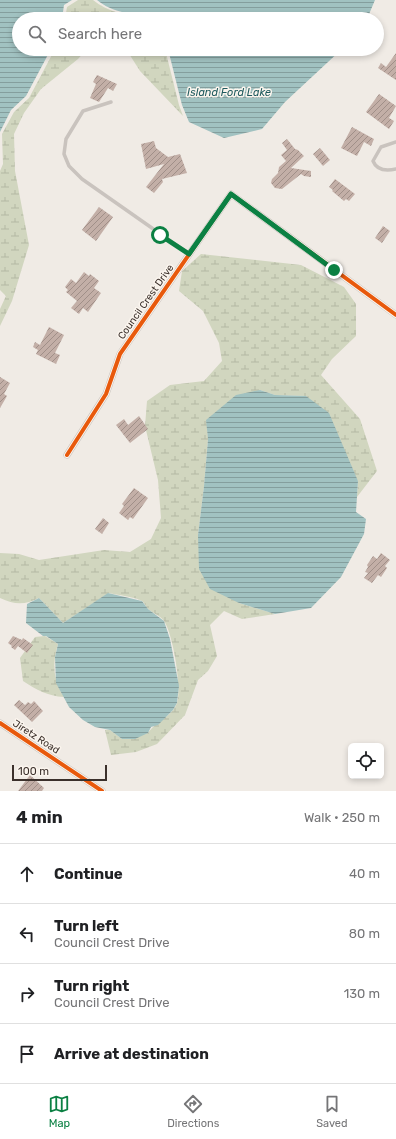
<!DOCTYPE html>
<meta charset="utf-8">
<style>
:root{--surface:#fff;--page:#f6f6f6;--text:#202124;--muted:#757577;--line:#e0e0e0;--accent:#0b8043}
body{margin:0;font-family:Rubik,sans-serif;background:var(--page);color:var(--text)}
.controls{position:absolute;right:12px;bottom:12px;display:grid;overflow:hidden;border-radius:6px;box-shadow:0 2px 6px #0003}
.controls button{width:36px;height:36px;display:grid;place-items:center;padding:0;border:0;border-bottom:1px solid var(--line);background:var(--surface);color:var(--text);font:20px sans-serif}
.scale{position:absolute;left:12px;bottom:10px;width:95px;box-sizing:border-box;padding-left:4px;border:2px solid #3b302b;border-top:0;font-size:11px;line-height:14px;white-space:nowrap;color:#3b302b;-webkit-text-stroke:3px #fbf5ee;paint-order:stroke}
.stop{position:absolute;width:12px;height:12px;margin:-9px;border:3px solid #0b8043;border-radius:50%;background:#fff}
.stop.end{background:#0b8043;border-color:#fff;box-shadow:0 1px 4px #0008}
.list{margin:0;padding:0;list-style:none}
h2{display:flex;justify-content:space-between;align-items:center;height:52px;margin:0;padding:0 16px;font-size:17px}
h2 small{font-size:13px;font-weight:400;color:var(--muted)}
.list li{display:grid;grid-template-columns:26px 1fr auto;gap:12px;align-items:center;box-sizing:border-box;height:60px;padding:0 16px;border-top:1px solid var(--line)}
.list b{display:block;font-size:15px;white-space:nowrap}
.list p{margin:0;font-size:13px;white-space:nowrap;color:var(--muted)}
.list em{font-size:13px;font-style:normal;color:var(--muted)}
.icon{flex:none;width:22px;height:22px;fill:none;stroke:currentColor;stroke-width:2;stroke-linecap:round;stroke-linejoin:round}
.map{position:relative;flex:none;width:396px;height:791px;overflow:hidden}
.search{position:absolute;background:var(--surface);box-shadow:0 2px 6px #0003;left:12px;right:12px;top:12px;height:44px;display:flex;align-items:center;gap:10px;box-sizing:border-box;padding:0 14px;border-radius:22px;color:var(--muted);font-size:15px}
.sheet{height:292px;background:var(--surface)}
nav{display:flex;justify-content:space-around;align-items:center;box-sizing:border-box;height:56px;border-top:1px solid var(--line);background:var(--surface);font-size:11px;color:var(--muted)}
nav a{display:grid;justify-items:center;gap:2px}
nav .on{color:var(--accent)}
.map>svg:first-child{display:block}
.wetland{fill:url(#wetland-marsh)}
.water{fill:url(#water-rules)}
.building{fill:url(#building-hatch)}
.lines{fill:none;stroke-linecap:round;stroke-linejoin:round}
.service{stroke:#c9c3be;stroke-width:3.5}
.minor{stroke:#c9c3be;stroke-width:7}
.cycleway-casing{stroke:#fbf5ee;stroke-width:6}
.cycleway{stroke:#e8590c;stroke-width:4}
.route{stroke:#0b8043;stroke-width:5}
.labels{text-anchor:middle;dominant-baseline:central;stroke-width:3;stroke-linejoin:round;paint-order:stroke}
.street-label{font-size:10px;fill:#3b302b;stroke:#fbf5ee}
.water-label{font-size:11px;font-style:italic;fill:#1f5a5e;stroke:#fbf5ee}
</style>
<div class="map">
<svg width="396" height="791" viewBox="0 0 396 791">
<defs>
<pattern id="wetland-marsh" width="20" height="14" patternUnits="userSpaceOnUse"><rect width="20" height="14" fill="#d1d6bf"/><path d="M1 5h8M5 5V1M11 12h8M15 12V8" fill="none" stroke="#b4b8a4"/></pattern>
<pattern id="water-rules" width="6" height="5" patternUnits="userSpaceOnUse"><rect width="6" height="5" fill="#a1c2c1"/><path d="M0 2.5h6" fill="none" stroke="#849e9d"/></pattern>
<pattern id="building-hatch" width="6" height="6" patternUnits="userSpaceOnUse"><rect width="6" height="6" fill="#c3afa7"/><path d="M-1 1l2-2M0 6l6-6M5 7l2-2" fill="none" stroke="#a08f88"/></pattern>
</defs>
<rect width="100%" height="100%" fill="#f0ebe5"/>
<g class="wetland">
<path d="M78,0H93C107,12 125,14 143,19H65L67,7Z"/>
<polygon points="55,49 87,49 78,59 41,89 24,113 14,134 15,171 29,245 12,301 0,326 0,309 6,296 0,290 0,171 3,164 2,134 14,112 29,98"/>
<polygon points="126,49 165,49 179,105 183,116 140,71"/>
<path d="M201,254L301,265L344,287L356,304V336L332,359L321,375L360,419L377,471L357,497L358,481L306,396L275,395L260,390L207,420L208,439L204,486L198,535L239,603L275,614L242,619L224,611L210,625L217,656L208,671L198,680L185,715L157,744L136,752L111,755L105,730H110L122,739L148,733C155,722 172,717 177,703C182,688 173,634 164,621C161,616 152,613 147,608C146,606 144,602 142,601C135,597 117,595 109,593L63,623L39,598C25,605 15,605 0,598V553L19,554L39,560L104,550L130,552L151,539L161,518L158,480L145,426L147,401L170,385L204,381L222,361L219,343L203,311L179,291L182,271Z"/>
<path d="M45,636L58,644C52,665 53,678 64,697C47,696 37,690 23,681L20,658L35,637Z"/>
</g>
<g class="water">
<polygon points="0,0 72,0 64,5 62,19 19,19 19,49 51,49 26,96 11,110 0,132"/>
<path d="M97,0H375L367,19H153C135,14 112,13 97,0Z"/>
<polygon points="168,49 342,49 285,102 262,129 224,138 189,122 182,105"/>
<polygon points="260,390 275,395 306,396 329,413 358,481 356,512 366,519 364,534 341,577 311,608 275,614 239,603 210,589 199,569 198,535 204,486 208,439 206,420 236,395"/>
<polygon points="108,593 142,601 148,609 164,621 170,639 179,686 177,703 173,710 158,725 151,727 148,733 135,739 122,739 110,730 95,727 83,720 69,707 56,683 55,657 58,644 46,636 43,636 26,623 27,604 39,598 63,623"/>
</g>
<g class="building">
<polygon points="396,53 396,80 378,68 381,63 386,67"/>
<polygon points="97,75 117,84 113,91 108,88 99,102 90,98 96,84 93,82"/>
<polygon points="379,94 396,106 389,118 394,121 389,129 366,112"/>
<polygon points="352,127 374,139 371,146 364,142 357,156 341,148"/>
<polygon points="287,139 295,149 298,150 304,156 291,168 311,171 311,177 304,176 301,174 282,189 275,188 271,183 272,179 278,173 279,167 286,161 281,155 287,150 282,143"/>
<polygon points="154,141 156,148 168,157 180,154 187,173 162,179 163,182 154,193 146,187 164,164 146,169 141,144"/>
<polygon points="320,148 330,160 323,166 313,154"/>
<polygon points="335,179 355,194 349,201 346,199 344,201 332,191 333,190 329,187"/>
<polygon points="99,207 113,217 96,241 82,230"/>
<polygon points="383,226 390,231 382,243 375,238"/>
<polygon points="84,272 89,276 90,274 99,281 94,288 101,293 88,312 83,308 79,314 71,308 77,301 66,292 68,290 65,287 71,279 76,283"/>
<polygon points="49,327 64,335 55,353 60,355 56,364 36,354 38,350 33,347 35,342 40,345"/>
<polygon points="0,377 10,383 4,394 7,396 0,408"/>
<polygon points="139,416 148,429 130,443 116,425 124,419 128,425"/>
<polygon points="134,488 148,498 133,519 130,517 128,520 119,513 124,506 122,504"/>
<polygon points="103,518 109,523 102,534 95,529"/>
<polygon points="381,553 390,560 385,566 387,568 381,577 378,575 372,583 364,578 368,573 365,572 368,567 367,565 373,556 377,559"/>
<polygon points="13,636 22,640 23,638 33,645 27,653 18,646 15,650 11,647 12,646 8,643"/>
<polygon points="19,700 25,705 28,702 31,704 34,701 43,711 32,722 14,705"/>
<polygon points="30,775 44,788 42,791 18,791"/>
</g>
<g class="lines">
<g class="service">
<polyline points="111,102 83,111 66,139 64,154 69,166 82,179 189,254"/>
<path d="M396,142L381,147L373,161C377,171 387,171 396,169"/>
</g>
<g class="minor">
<polyline points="67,455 106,394 120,354 231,194 396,315"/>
<polyline points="0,723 102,791"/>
</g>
<defs>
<g id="cycleway">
<polyline points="67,455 106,394 120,354 231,194 396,315"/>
<polyline points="0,723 102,791"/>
</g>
</defs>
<use href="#cycleway" class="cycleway-casing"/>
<use href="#cycleway" class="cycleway"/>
</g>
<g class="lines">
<polyline class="route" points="160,235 189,254 231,194 334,270"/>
</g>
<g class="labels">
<g class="street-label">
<text transform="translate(146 302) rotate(-55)">Council Crest Drive</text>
<text transform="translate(36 737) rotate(33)">Jiretz Road</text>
</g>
<g class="water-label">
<text x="229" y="92">Island Ford Lake</text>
</g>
</g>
</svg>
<div class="controls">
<button><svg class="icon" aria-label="locate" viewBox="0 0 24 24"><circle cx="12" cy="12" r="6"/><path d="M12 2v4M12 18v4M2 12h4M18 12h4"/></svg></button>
</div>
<div class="scale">100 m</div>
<div class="stop" style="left:160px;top:235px"></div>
<div class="stop end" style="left:334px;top:270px"></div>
<div class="search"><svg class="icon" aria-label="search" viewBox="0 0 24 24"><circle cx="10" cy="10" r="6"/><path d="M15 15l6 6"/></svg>Search here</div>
</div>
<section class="sheet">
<h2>4 min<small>Walk · 250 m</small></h2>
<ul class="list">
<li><svg class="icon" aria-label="ahead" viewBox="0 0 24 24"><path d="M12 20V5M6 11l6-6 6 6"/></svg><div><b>Continue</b></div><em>40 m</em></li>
<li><svg class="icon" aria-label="left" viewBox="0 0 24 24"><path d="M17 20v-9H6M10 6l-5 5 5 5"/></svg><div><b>Turn left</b><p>Council Crest Drive</p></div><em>80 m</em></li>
<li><svg class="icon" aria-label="right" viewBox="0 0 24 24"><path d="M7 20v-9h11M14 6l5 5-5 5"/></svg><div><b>Turn right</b><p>Council Crest Drive</p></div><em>130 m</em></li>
<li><svg class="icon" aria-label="arrive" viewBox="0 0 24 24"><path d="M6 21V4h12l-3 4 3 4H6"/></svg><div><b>Arrive at destination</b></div></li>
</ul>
</section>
<nav>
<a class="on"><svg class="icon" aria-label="map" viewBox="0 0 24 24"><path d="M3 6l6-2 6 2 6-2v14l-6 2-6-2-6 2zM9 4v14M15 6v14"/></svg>Map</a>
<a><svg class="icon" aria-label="directions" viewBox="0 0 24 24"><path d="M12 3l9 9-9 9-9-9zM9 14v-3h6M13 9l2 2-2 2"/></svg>Directions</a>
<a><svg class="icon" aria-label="saved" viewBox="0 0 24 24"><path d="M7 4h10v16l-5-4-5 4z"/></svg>Saved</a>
</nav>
